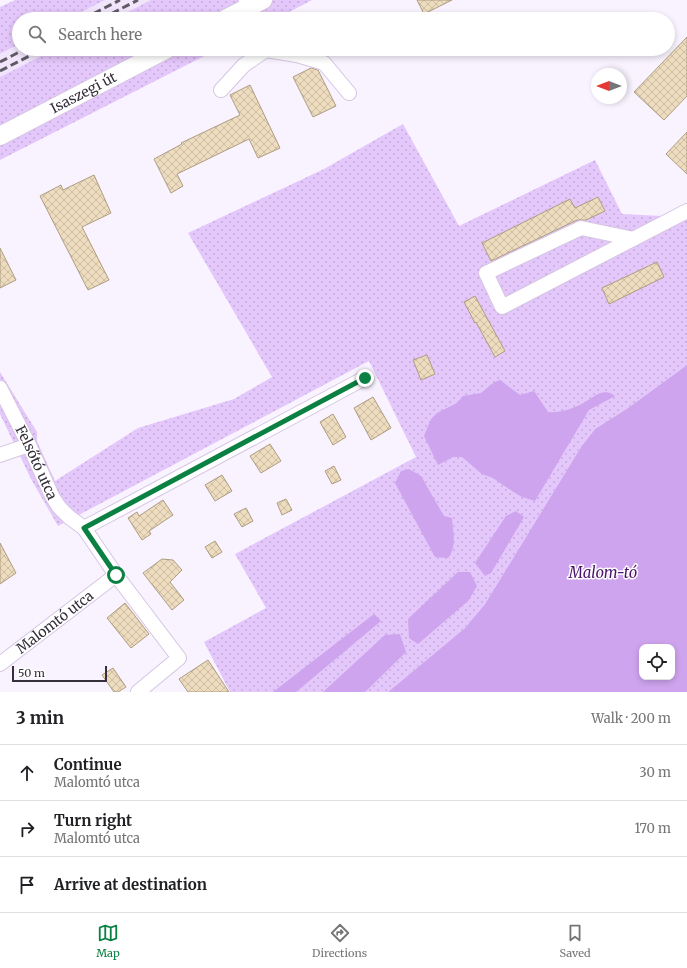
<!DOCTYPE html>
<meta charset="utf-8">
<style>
:root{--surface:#fff;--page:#f2f2f2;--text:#202124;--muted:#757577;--line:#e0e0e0;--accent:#0b8043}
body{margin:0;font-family:Merriweather,serif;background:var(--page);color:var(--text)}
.controls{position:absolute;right:12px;bottom:12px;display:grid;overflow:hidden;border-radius:8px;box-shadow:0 2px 6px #0003}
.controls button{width:36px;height:36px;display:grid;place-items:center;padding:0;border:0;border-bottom:1px solid var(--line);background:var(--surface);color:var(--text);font:20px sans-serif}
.compass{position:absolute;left:591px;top:68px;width:36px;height:36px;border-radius:50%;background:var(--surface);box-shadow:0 2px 6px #0003;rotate:270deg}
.scale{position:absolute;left:12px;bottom:10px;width:95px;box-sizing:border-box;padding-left:4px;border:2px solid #36303c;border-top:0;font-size:11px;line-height:14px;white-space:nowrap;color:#36303c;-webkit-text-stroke:3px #fff;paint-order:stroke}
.stop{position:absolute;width:12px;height:12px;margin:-9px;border:3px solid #0b8043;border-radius:50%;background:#fff}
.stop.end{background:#0b8043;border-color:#fff;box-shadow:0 1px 4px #0008}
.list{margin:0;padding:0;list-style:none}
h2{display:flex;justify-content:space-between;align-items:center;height:52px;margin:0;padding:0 16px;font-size:17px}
h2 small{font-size:13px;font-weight:400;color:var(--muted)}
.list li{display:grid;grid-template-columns:26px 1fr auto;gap:12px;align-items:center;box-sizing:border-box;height:56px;padding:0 16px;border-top:1px solid var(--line)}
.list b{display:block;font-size:15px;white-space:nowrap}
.list p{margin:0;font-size:13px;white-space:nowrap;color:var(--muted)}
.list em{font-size:13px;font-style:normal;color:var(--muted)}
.icon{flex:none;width:22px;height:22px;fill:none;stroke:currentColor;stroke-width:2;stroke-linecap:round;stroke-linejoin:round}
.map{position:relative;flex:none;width:687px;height:692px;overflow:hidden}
.search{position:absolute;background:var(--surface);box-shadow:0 2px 6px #0003;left:12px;right:12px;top:12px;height:44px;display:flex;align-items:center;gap:10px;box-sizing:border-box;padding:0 14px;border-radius:22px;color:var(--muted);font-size:15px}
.sheet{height:220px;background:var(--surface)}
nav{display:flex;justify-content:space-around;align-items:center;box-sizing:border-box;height:56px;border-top:1px solid var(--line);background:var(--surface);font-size:11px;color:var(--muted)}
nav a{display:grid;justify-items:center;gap:2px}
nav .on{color:var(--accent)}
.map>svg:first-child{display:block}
.built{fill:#f1e5fb}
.green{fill:url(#green-dots)}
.water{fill:#cea4ee;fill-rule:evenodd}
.building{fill:url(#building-cross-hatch);stroke:#ad9c80}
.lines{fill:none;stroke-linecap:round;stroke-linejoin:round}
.minor-casing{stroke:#d6c5e3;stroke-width:16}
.major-casing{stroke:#d6c5e3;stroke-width:20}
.minor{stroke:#fff;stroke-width:14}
.major{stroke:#fff;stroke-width:18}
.rail{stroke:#605a66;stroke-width:3;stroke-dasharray:8 4;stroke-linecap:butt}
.route{stroke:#0b8043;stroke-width:5}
.labels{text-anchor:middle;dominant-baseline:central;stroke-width:3;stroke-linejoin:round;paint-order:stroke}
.street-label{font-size:14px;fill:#36303c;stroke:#fff}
.water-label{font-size:15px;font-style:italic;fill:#4b136a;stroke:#fff}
</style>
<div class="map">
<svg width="687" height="692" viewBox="0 0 687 692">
<defs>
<pattern id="green-dots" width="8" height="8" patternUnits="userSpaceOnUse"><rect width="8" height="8" fill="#e4c7fb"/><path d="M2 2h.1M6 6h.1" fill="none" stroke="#c4abd8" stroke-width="1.8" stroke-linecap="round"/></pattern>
<pattern id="building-cross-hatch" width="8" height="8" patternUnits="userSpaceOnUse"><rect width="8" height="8" fill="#eedcbf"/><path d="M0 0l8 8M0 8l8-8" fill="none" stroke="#cdbda5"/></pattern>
</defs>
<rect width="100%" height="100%" fill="#f9f3ff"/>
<g class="built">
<polygon points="105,0 151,0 114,19 68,19"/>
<polygon points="19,44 19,49 55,49 0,77 0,54"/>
</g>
<g class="green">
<polygon points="15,0 105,0 68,19 19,19 19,44 0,54 0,7"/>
<polygon points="151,0 312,0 276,19 114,19"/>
<polygon points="55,49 218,49 0,160 0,77"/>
<polygon points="403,124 459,226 595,160 622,214 662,216 687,203 687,365 628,408 595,429 581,447 485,604 465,628 388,692 230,692 204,642 266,608 235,554 416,457 369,361 58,526 31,479 0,414 0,372 37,432 37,441 55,481 138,428 234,399 272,377 188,233 324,169"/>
</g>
<g class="water">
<path d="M687,365V692H388L465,628L485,604L581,447L595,429L628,408ZM642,647H672V677H642Z"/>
<path d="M500,380L520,395L534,391L548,412C562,413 575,408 587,401C591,399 596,394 601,393C606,391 611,393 615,396L589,410L535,501L522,497L512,491L493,478L482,474L462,457H453L438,465L424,436L431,419L437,413L457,403L463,396L481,393L493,383Z"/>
<path d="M409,469L421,476L444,516L452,518C453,533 457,546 448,558L435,557L395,483L401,471Z"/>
<polygon points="516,511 524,517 491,573 485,576 475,563 506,516"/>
<polygon points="458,572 470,572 477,586 468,601 418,644 409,638 408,619"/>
<polygon points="374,614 381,621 296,692 273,692"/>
<polygon points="400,634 406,652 365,692 323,692 385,635"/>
</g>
<g class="building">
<polygon points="417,0 452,0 424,14"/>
<polygon points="687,37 687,96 664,120 634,92"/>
<polygon points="311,68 318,70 336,106 313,117 293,77"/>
<polygon points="250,85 280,148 258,158 249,139 177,174 183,186 171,193 154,159 182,144 181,143 240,115 230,95"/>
<polygon points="687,132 687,174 666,154"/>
<polygon points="94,175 111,213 82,227 109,280 88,290 40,196 61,185 63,190"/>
<polygon points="598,197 605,211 586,220 577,220 491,261 482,243 570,199 575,208"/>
<polygon points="0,248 16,280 0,288"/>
<polygon points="657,262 664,277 609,304 602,288"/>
<polygon points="475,296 505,351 495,357 476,322 475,323 464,302"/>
<polygon points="427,355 435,374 421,380 413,360"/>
<polygon points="373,397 391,428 371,440 354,408"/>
<polygon points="333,414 346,437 333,445 320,422"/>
<polygon points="270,444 281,461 261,473 250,456"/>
<polygon points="334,466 341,480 332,484 325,471"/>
<polygon points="222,475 232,491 215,501 205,485"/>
<polygon points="286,499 292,510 282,515 277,503"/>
<polygon points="163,500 173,515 149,531 151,534 142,540 128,518 137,512 139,516"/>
<polygon points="246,508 253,521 242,527 234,514"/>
<polygon points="215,541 222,552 212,558 205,547"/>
<polygon points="0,543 16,573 0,584"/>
<polygon points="162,559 173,560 182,570 170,582 184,600 172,610 143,573"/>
<polygon points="125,603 149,634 131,648 107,618"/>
<polygon points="208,660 229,692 188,692 179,679"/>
<polygon points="113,668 126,687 118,692 114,692 102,675"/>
</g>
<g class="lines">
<defs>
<g id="minor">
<polyline points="246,0 256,19"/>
<polyline points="266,50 297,55 324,63 349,93"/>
<polyline points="221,90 244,65 266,50 266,49"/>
<polyline points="634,239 581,228 486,273 502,307 687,211"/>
<path id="s1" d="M0,388L29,445L52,496L59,507L69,517L84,528"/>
<polyline points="0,455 29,445"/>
<polyline points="116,575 179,658 138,692"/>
<path id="s2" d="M0,664L116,575L84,528L365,378"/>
</g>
<g id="major">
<polyline points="225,19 263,0"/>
<path id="s3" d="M0,136L167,49"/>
</g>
</defs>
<use href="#minor" class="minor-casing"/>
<use href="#major" class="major-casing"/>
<use href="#minor" class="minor"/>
<use href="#major" class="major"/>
<g class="rail">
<polyline points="83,19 120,0"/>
<polyline points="101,19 138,0"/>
<polyline points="0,62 25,49"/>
<polyline points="0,71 43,49"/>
</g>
</g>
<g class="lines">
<polyline class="route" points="116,575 84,528 365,378"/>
</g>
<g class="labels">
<g class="street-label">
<text stroke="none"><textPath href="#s3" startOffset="94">Isaszegi út</textPath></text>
<text stroke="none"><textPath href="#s1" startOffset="83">Felsőtó utca</textPath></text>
<text stroke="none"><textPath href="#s2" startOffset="69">Malomtó utca</textPath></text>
</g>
<g class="water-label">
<text x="603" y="572">Malom-tó</text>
</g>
</g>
</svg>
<div class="controls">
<button><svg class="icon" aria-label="locate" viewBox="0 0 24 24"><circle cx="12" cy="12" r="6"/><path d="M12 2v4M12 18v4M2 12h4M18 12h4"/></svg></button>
</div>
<svg class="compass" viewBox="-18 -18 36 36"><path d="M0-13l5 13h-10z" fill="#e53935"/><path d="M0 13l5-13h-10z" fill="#757577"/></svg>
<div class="scale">50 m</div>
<div class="stop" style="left:116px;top:575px"></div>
<div class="stop end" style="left:365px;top:378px"></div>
<div class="search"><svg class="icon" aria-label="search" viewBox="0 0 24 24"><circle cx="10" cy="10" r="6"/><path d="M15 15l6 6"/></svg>Search here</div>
</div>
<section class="sheet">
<h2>3 min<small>Walk · 200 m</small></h2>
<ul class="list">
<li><svg class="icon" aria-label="ahead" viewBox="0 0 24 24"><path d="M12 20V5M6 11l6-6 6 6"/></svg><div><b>Continue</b><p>Malomtó utca</p></div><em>30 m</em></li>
<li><svg class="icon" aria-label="right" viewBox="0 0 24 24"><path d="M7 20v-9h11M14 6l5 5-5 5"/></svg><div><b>Turn right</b><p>Malomtó utca</p></div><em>170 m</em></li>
<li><svg class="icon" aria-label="arrive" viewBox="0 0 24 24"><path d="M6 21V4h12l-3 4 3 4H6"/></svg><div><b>Arrive at destination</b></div></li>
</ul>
</section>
<nav>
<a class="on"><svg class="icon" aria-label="map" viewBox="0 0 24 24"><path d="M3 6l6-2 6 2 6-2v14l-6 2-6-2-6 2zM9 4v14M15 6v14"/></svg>Map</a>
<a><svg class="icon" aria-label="directions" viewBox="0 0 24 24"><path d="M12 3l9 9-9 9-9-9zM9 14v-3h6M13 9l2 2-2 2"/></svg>Directions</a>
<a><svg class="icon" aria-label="saved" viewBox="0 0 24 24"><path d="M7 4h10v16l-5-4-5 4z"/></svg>Saved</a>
</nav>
